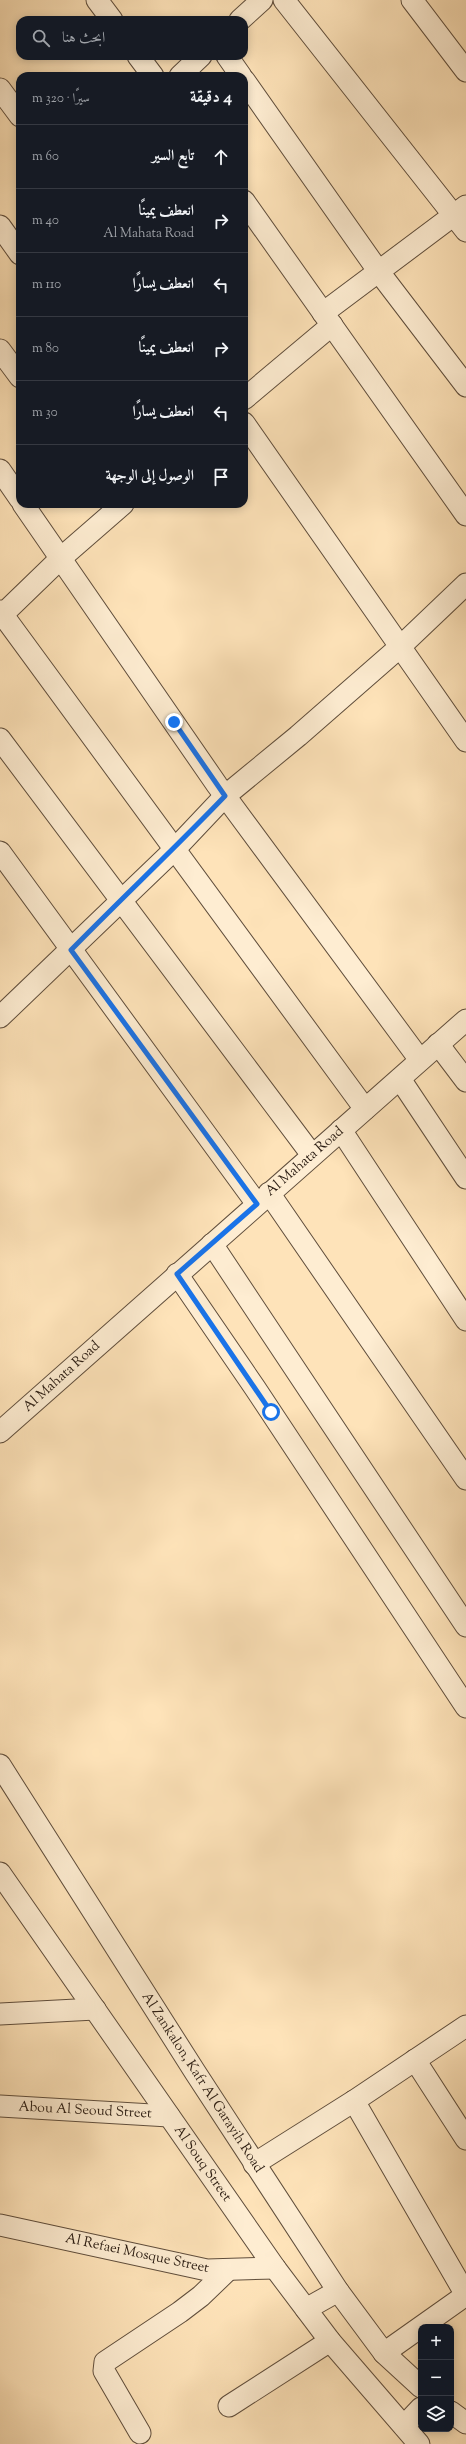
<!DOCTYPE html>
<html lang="ar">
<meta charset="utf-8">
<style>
:root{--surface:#171b24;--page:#242831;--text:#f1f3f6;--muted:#9ea1a6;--line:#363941}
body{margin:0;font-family:"Sorts Mill Goudy",Amiri,serif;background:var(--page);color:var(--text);direction:rtl}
.controls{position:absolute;right:12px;bottom:12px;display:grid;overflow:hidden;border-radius:8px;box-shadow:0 2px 10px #0003}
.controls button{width:36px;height:36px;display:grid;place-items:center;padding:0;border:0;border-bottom:1px solid var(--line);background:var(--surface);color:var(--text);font:20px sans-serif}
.stop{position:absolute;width:12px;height:12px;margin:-9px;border:3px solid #1a73e8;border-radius:50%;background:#fff}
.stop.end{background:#1a73e8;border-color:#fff;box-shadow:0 1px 4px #0008}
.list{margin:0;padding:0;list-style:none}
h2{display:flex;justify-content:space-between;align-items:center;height:52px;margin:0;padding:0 16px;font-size:17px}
h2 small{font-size:13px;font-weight:400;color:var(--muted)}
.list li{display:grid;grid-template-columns:26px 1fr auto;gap:12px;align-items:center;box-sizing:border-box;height:64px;padding:0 16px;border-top:1px solid var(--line)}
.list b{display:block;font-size:15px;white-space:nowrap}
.list p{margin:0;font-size:13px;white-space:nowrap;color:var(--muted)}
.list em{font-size:13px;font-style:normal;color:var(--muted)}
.icon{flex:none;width:22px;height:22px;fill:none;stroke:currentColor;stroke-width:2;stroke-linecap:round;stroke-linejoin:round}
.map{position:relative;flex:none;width:466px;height:2444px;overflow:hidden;direction:ltr}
.search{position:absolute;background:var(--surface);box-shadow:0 2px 10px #0003;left:16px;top:16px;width:232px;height:44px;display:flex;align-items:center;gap:10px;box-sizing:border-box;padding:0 14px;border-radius:12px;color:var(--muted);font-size:15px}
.panel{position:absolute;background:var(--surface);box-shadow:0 2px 10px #0003;left:16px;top:72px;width:232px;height:436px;border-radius:12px;direction:rtl}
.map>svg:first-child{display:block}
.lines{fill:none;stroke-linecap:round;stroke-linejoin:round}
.minor-casing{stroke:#604e3c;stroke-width:23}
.minor{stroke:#feedd2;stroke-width:21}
.route{stroke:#1a73e8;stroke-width:5}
.labels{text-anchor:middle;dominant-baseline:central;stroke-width:4;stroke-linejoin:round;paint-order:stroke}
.street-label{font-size:14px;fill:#2b1d13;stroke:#feedd2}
</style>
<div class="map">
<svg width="466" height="2444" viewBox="0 0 466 2444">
<rect width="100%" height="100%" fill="#fee3b9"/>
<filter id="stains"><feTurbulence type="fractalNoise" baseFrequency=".005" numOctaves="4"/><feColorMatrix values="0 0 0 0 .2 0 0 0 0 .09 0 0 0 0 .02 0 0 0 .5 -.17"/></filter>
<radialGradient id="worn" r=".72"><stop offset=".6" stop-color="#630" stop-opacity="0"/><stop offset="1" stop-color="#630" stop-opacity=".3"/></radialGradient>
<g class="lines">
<defs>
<g id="minor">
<polyline points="97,0 112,20"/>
<polyline points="284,0 466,231"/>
<polyline points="412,0 466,71"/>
<polyline points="240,20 262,0"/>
<polyline points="138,56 153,76"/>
<polyline points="227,56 241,76"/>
<polyline points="180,76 201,56"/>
<polyline points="244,80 379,272 466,386"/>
<polyline points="0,89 20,116"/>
<polyline points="244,201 466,515"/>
<polyline points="0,226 20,254"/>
<polyline points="323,313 466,206"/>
<polyline points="0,350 20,377"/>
<polyline points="244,399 332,325"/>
<polyline points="244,423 466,741"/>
<polyline points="0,470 20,499"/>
<polyline points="23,504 217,785 420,1060"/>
<polyline points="0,611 365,1109"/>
<polyline points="0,617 61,558 123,504"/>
<polyline points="0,739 312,1155"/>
<polyline points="0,852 257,1204"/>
<polyline points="0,1017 174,850 225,796 298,736 401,646 466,584"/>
<polyline points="438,1044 466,1081"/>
<polyline points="400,1079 466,1178"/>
<polyline points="341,1130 466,1320"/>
<polyline points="269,1193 466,1479"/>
<polyline points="212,1244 466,1626"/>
<polyline points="177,1274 255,1388 466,1707"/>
<polyline points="0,1432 466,1020"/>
<polyline points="0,1765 195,2072 338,2291 384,2353 421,2387"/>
<polyline points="0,1873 275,2268 330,2341 419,2444"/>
<polyline points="0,2014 95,2009"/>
<polyline points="415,2060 466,2139"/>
<polyline points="354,2101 466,2295"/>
<polyline points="0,2106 169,2116"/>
<polyline points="254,2164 354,2101 466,2026"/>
<polyline points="0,2225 207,2270 275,2268"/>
<polyline points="306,2309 338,2291"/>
<polyline points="384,2353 466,2295"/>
<polyline points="229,2406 330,2341"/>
<polyline points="451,2412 466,2423"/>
<polyline points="404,2426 421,2408"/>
<polyline points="140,2433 104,2371 105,2362 180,2312 201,2296 228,2270"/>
</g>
</defs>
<use href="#minor" class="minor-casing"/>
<use href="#minor" class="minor"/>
</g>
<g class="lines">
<path class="route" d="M174,722L225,796C175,848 122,898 71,950L257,1204L177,1274L271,1412"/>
</g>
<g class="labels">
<g class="street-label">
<text transform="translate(305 1162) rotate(-41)">Al Mahata Road</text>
<text transform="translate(62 1377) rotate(-42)">Al Mahata Road</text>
<text transform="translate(202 2083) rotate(57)">Al Zankalon, Kafr Al Garayih Road</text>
<text transform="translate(85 2111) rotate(3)">Abou Al Seoud Street</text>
<text transform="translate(202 2164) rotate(55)">Al Souq Street</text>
<text transform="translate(137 2254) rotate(12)">Al Refaei Mosque Street</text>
</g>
</g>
<rect width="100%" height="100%" filter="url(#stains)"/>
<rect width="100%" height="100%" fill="url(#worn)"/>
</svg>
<div class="controls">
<button>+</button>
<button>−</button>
<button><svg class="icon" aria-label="layers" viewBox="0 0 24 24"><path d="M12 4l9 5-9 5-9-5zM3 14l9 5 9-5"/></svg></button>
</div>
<div class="stop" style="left:271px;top:1412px"></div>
<div class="stop end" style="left:174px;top:722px"></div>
<div class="search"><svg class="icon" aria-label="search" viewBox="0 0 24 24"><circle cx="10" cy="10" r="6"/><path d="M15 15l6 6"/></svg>ابحث هنا</div>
<section class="panel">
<h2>4 دقيقة<small>سيرًا · 320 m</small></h2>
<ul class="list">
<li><svg class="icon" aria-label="ahead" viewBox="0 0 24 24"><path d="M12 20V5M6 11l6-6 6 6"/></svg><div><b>تابع السير</b></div><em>60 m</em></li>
<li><svg class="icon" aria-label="right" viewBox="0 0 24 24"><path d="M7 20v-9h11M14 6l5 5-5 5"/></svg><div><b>انعطف يمينًا</b><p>Al Mahata Road</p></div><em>40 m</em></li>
<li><svg class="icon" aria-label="left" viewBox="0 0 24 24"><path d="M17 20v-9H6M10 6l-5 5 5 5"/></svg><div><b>انعطف يسارًا</b></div><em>110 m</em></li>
<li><svg class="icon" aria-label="right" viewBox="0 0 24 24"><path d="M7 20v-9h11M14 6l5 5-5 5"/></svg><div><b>انعطف يمينًا</b></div><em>80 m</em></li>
<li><svg class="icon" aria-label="left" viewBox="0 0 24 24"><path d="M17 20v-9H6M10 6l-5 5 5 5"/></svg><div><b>انعطف يسارًا</b></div><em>30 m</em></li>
<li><svg class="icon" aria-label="arrive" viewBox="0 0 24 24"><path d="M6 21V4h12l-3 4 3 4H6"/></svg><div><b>الوصول إلى الوجهة</b></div></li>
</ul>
</section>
</div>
